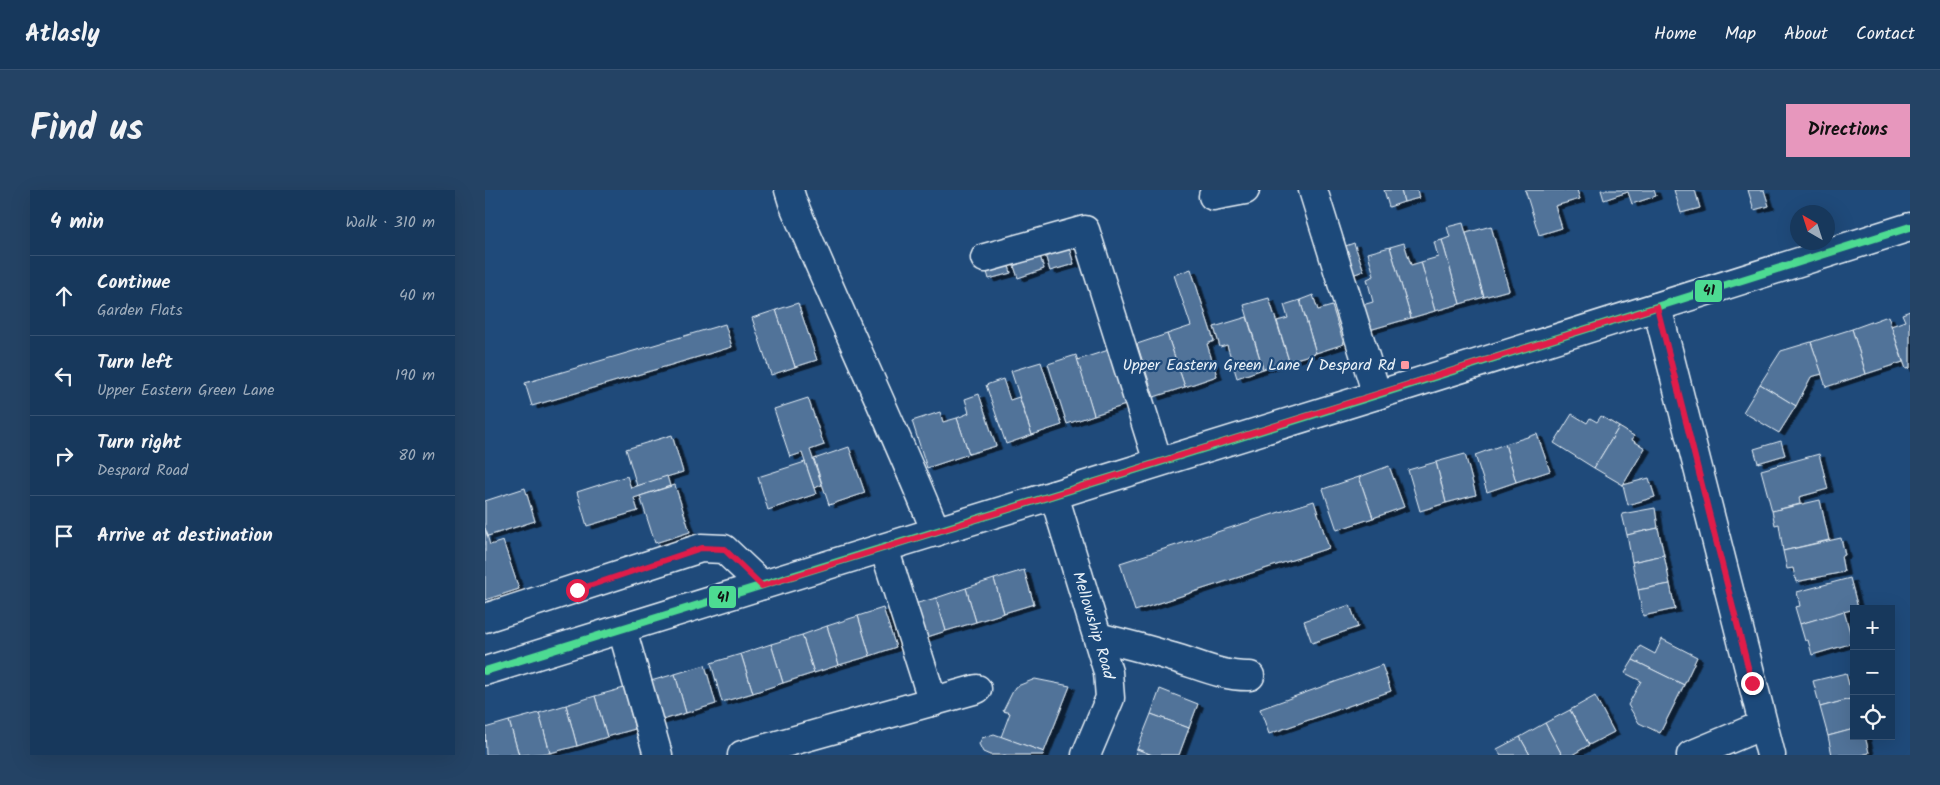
<!DOCTYPE html>
<meta charset="utf-8">
<style>
:root{--surface:#17385c;--page:#244365;--text:#f1f3f6;--muted:#9eacbb;--line:#365272;--accent:#e797bd}
body{margin:0;font-family:Kalam,sans-serif;background:var(--page);color:var(--text)}
.controls{position:absolute;right:15px;bottom:15px;display:grid;overflow:hidden;border-radius:0px;box-shadow:0 5px 20px #0002}
.controls button{width:45px;height:45px;display:grid;place-items:center;padding:0;border:0;border-bottom:1px solid var(--line);background:var(--surface);color:var(--text);font:25px sans-serif}
.compass{position:absolute;left:1305px;top:15px;width:45px;height:45px;border-radius:50%;background:var(--surface);box-shadow:0 5px 20px #0002;rotate:321deg}
.stop{position:absolute;width:15px;height:15px;margin:-11px;border:4px solid #e11d48;border-radius:50%;background:#fff}
.stop.end{background:#e11d48;border-color:#fff;box-shadow:0 1px 5px #0008}
.list{margin:0;padding:0;list-style:none}
h2{display:flex;justify-content:space-between;align-items:center;height:65px;margin:0;padding:0 20px;font-size:21px}
h2 small{font-size:16px;font-weight:400;color:var(--muted)}
.list li{display:grid;grid-template-columns:32px 1fr auto;gap:15px;align-items:center;box-sizing:border-box;height:80px;padding:0 20px;border-top:1px solid var(--line)}
.list b{display:block;font-size:19px;white-space:nowrap}
.list p{margin:0;font-size:16px;white-space:nowrap;color:var(--muted)}
.list em{font-size:16px;font-style:normal;color:var(--muted)}
.icon{flex:none;width:28px;height:28px;fill:none;stroke:currentColor;stroke-width:2;stroke-linecap:round;stroke-linejoin:round}
.map{position:relative;flex:none;width:1425px;height:565px;overflow:hidden;border-radius:0px}
header{display:flex;align-items:center;gap:30px;box-sizing:border-box;height:70px;padding:0 25px;background:var(--surface);border-bottom:1px solid var(--line)}
header strong{font-size:24px}
nav{display:flex;gap:28px;margin-inline-start:auto;font-size:18px}
.intro{display:flex;align-items:center;justify-content:space-between;box-sizing:border-box;height:120px;padding:0 30px}
h1{margin:0;font-size:35px}
.button{padding:12px 22px;border-radius:0px;background:var(--accent);color:#111;font-size:18px;font-weight:700}
main{display:flex;gap:30px;padding:0 30px}
aside{flex:1;background:var(--surface);border-radius:0px;box-shadow:0 5px 20px #0002}
.map>svg:first-child{display:block}
.building{fill:#517399;stroke:#e8f1f8;filter:url(#shadow)}
.lines{fill:none;stroke-linecap:round;stroke-linejoin:round}
.minor-casing{stroke:#e8f1f8;stroke-width:31}
.minor{stroke:#1f4a7a;stroke-width:28}
.bus-1-casing{stroke:#1f4a7a;stroke-width:11}
.bus-1{stroke:#4ddb92;stroke-width:8}
.route{stroke:#e11d48;stroke-width:6}
.poi-dot{fill:#ff9aa2;stroke:#1f4a7a;stroke-width:2}
.labels{text-anchor:middle;dominant-baseline:central;stroke-width:4.5;stroke-linejoin:round;paint-order:stroke}
.poi-label{font-size:16px;fill:#e8f1f8;stroke:#1f4a7a;text-anchor:end}
.street-label{font-size:16px;fill:#e8f1f8;stroke:#1f4a7a}
.line-badge{stroke:#1f4a7a;stroke-width:2}
.pale-badge-label{font-size:14px;text-anchor:middle;font-weight:bold;fill:#111}
</style>
<header>
<strong>Atlasly</strong>
<nav><a>Home</a><a>Map</a><a>About</a><a>Contact</a></nav>
</header>
<div class="intro"><h1>Find us</h1><a class="button">Directions</a></div>
<main>
<aside>
<h2>4 min<small>Walk · 310 m</small></h2>
<ul class="list">
<li><svg class="icon" aria-label="ahead" viewBox="0 0 24 24"><path d="M12 20V5M6 11l6-6 6 6"/></svg><div><b>Continue</b><p>Garden Flats</p></div><em>40 m</em></li>
<li><svg class="icon" aria-label="left" viewBox="0 0 24 24"><path d="M17 20v-9H6M10 6l-5 5 5 5"/></svg><div><b>Turn left</b><p>Upper Eastern Green Lane</p></div><em>190 m</em></li>
<li><svg class="icon" aria-label="right" viewBox="0 0 24 24"><path d="M7 20v-9h11M14 6l5 5-5 5"/></svg><div><b>Turn right</b><p>Despard Road</p></div><em>80 m</em></li>
<li><svg class="icon" aria-label="arrive" viewBox="0 0 24 24"><path d="M6 21V4h12l-3 4 3 4H6"/></svg><div><b>Arrive at destination</b></div></li>
</ul>
</aside>
<div class="map">
<svg width="1425" height="565" viewBox="0 0 1425 565">
<defs>
<filter id="shadow"><feDropShadow dx="5.5" dy="3" stdDeviation="0" flood-color="#0009"/></filter>
</defs>
<rect width="100%" height="100%" fill="#1f4a7a"/>
<filter id="ink" filterUnits="userSpaceOnUse"><feTurbulence type="fractalNoise" baseFrequency=".02" numOctaves="2"/><feDisplacementMap in="SourceGraphic" scale="10" xChannelSelector="R" yChannelSelector="G"/><feConvolveMatrix kernelMatrix="1 2 1 2 8 2 1 2 1" color-interpolation-filters="sRGB"/></filter>
<g filter="url(#ink)">
<g class="building">
<polygon points="899,0 916,0 919,12 904,17"/>
<polygon points="916,0 932,0 934,8 919,12"/>
<polygon points="1040,0 1092,0 1095,9 1070,16 1077,38 1054,45"/>
<polygon points="1116,0 1169,0 1171,6 1147,14 1143,2 1119,10"/>
<polygon points="1189,0 1210,0 1215,18 1196,23"/>
<polygon points="1263,0 1279,0 1284,16 1269,20"/>
<polygon points="978,33 999,107 975,114 957,50 965,47 962,37"/>
<polygon points="1006,36 1024,100 999,107 981,43"/>
<polygon points="957,50 975,114 950,121 936,72 953,67 949,52"/>
<polygon points="582,51 589,74 565,81 558,58"/>
<polygon points="869,53 879,81 864,86 855,58"/>
<polygon points="919,53 926,75 936,72 950,121 926,128 905,57"/>
<polygon points="905,57 926,128 881,141 874,116 888,112 882,89 889,86 883,63"/>
<polygon points="553,59 559,79 533,88 526,67"/>
<polygon points="522,69 526,83 504,89 500,75"/>
<polygon points="706,79 729,151 722,154 732,186 700,197 682,144 706,136 689,85"/>
<polygon points="828,105 833,120 847,116 859,154 831,163 815,110"/>
<polygon points="784,108 804,171 778,179 759,115"/>
<polygon points="815,110 831,163 804,171 792,131 803,128 799,115"/>
<polygon points="313,113 332,170 310,177 291,120"/>
<polygon points="291,120 310,177 286,185 267,128"/>
<polygon points="1425,121 1425,178 1421,179 1406,136 1420,131 1417,124"/>
<polygon points="1403,126 1418,172 1381,184 1367,139"/>
<polygon points="762,127 778,179 752,188 742,155 735,157 729,137"/>
<polygon points="240,134 247,157 47,216 40,193"/>
<polygon points="1367,139 1381,184 1341,197 1326,152"/>
<polygon points="682,144 700,197 669,207 652,154"/>
<polygon points="1326,152 1337,184 1326,187 1311,216 1275,194 1296,161"/>
<polygon points="630,158 647,213 609,225 592,170"/>
<polygon points="591,165 609,225 582,234 563,174"/>
<polygon points="556,172 577,235 547,245 526,181"/>
<polygon points="518,189 525,210 534,207 547,245 521,254 501,195"/>
<polygon points="1275,194 1311,216 1294,243 1258,222"/>
<polygon points="494,204 511,256 484,264 472,228 484,223 480,209"/>
<polygon points="323,208 339,255 325,260 337,295 329,298 317,263 305,267 289,219"/>
<polygon points="455,222 458,232 472,228 484,264 442,278 427,231"/>
<polygon points="1087,224 1102,233 1105,228 1112,232 1116,226 1134,237 1109,278 1069,253"/>
<polygon points="1134,237 1149,246 1147,250 1160,258 1138,295 1109,278"/>
<polygon points="1052,244 1065,281 1031,292 1020,254"/>
<polygon points="187,245 198,282 152,296 141,259"/>
<polygon points="1296,251 1300,265 1273,273 1269,259"/>
<polygon points="1020,254 1031,292 1002,302 990,265"/>
<polygon points="364,257 380,303 344,315 329,269"/>
<polygon points="980,264 991,305 961,313 951,272"/>
<polygon points="1334,264 1343,299 1314,307 1315,314 1287,321 1276,280"/>
<polygon points="320,272 331,304 283,320 273,287"/>
<polygon points="951,272 961,313 935,321 923,280"/>
<polygon points="904,276 919,317 888,328 874,287"/>
<polygon points="142,286 146,298 182,286 185,296 149,308 153,321 102,336 92,302"/>
<polygon points="874,287 888,328 852,340 838,299"/>
<polygon points="1164,288 1170,307 1143,315 1138,295"/>
<polygon points="190,295 205,342 170,353 155,306"/>
<polygon points="40,298 50,331 3,346 0,338 0,311"/>
<polygon points="1335,310 1344,350 1298,361 1294,334 1290,335 1287,321"/>
<polygon points="829,311 844,358 650,421 635,373"/>
<polygon points="1170,318 1173,338 1142,345 1137,324"/>
<polygon points="0,338 5,355 18,351 34,399 0,410"/>
<polygon points="1173,338 1179,365 1147,372 1142,345"/>
<polygon points="1356,348 1360,365 1356,366 1359,382 1311,392 1308,378 1302,379 1298,361"/>
<polygon points="1179,365 1185,394 1153,400 1147,372"/>
<polygon points="539,380 549,414 519,423 509,389"/>
<polygon points="1365,388 1373,418 1315,434 1310,417 1315,416 1312,402"/>
<polygon points="509,389 519,423 491,432 481,398"/>
<polygon points="1185,394 1190,419 1158,426 1153,400"/>
<polygon points="481,398 491,432 461,441 451,408"/>
<polygon points="451,408 461,441 433,450 422,416"/>
<polygon points="865,415 873,437 827,453 819,431"/>
<polygon points="398,418 411,457 385,466 373,426"/>
<polygon points="1359,421 1368,453 1327,465 1323,450 1320,451 1315,434"/>
<polygon points="373,426 385,466 354,475 342,436"/>
<polygon points="342,436 354,475 329,483 317,445"/>
<polygon points="317,445 329,483 298,493 286,454"/>
<polygon points="1177,449 1212,467 1199,495 1148,470 1155,456 1170,464"/>
<polygon points="286,454 298,493 268,503 256,464"/>
<polygon points="256,464 268,503 237,512 226,473"/>
<polygon points="1148,470 1199,495 1175,543 1154,533 1143,515 1156,491 1140,483"/>
<polygon points="220,475 231,514 201,523 190,484"/>
<polygon points="897,475 906,501 784,544 775,519"/>
<polygon points="1361,483 1364,495 1369,493 1369,508 1335,517 1328,491"/>
<polygon points="190,484 201,523 171,532 159,493"/>
<polygon points="550,489 585,496 559,562 516,547 525,523 518,521 530,497"/>
<polygon points="139,498 150,539 122,547 110,506"/>
<polygon points="675,499 713,514 704,538 666,524"/>
<polygon points="110,506 122,547 92,556 81,515"/>
<polygon points="1110,506 1129,542 1104,555 1085,520"/>
<polygon points="1369,508 1369,539 1343,546 1335,517"/>
<polygon points="81,515 92,556 65,563 54,523"/>
<polygon points="1085,520 1104,555 1087,565 1077,565 1060,533"/>
<polygon points="54,523 65,563 34,565 24,531"/>
<polygon points="666,524 704,538 694,565 667,565 652,559"/>
<polygon points="24,531 34,565 1,565 0,538"/>
<polygon points="1060,533 1077,565 1045,565 1035,547"/>
<polygon points="1369,539 1369,546 1380,546 1384,563 1376,565 1347,565 1343,546"/>
<polygon points="509,544 559,562 558,565 505,565 498,562 494,554 497,548"/>
<polygon points="1035,547 1045,565 1016,565 1012,559"/>
<polygon points="652,559 667,565 650,565"/>
</g>
<g class="lines">
<defs>
<g id="minor">
<path d="M304,0L308,13C354,123 406,231 451,342"/>
<polyline points="828,0 892,205"/>
<polyline points="728,6 760,0"/>
<polyline points="500,68 600,40 673,272"/>
<polyline points="1172,117 1286,565"/>
<path id="s1" d="M569,305L623,482L625,508L601,565"/>
<polyline points="399,358 448,512"/>
<polyline points="0,428 216,358 239,359 277,395"/>
<polyline points="137,439 173,565"/>
<path d="M613,447C637,453 662,459 687,467C712,474 738,487 765,486"/>
<polyline points="0,481 892,205 1425,37"/>
<polyline points="257,565 492,499"/>
<polyline points="1206,565 1278,535"/>
</g>
</defs>
<use href="#minor" class="minor-casing"/>
<use href="#minor" class="minor"/>
<defs>
<polyline id="bus-1" points="0,481 892,205 1425,37"/>
</defs>
<use href="#bus-1" class="bus-1-casing"/>
<use href="#bus-1" class="bus-1"/>
</g>
</g>
<g class="lines" filter="url(#ink)">
<polyline class="route" points="92,400 216,358 239,359 277,396 1172,117 1267,493"/>
</g>
<rect class="poi-dot" x="915" y="170" width="10" height="10" rx="2.5"/>
<g class="labels">
<g class="poi-label">
<text x="910" y="175">Upper Eastern Green Lane / Despard Rd</text>
</g>
<g class="street-label">
<text stroke="none"><textPath href="#s1" startOffset="136">Mellowship Road</textPath></text>
</g>
</g>
<g class="line-badge">
<rect x="1209" y="89" width="29" height="24" rx="5" fill="#4ddb92"/>
<rect x="223" y="395" width="29" height="24" rx="5" fill="#4ddb92"/>
</g>
<g class="pale-badge-label">
<text x="1224" y="105">41</text>
<text x="238" y="412">41</text>
</g>
</svg>
<div class="controls">
<button>+</button>
<button>−</button>
<button><svg class="icon" aria-label="locate" viewBox="0 0 24 24"><circle cx="12" cy="12" r="6"/><path d="M12 2v4M12 18v4M2 12h4M18 12h4"/></svg></button>
</div>
<svg class="compass" viewBox="-18 -18 36 36"><path d="M0-13l5 13h-10z" fill="#e53935"/><path d="M0 13l5-13h-10z" fill="#9eacbb"/></svg>
<div class="stop" style="left:92px;top:400px"></div>
<div class="stop end" style="left:1267px;top:493px"></div>
</div>
</main>
